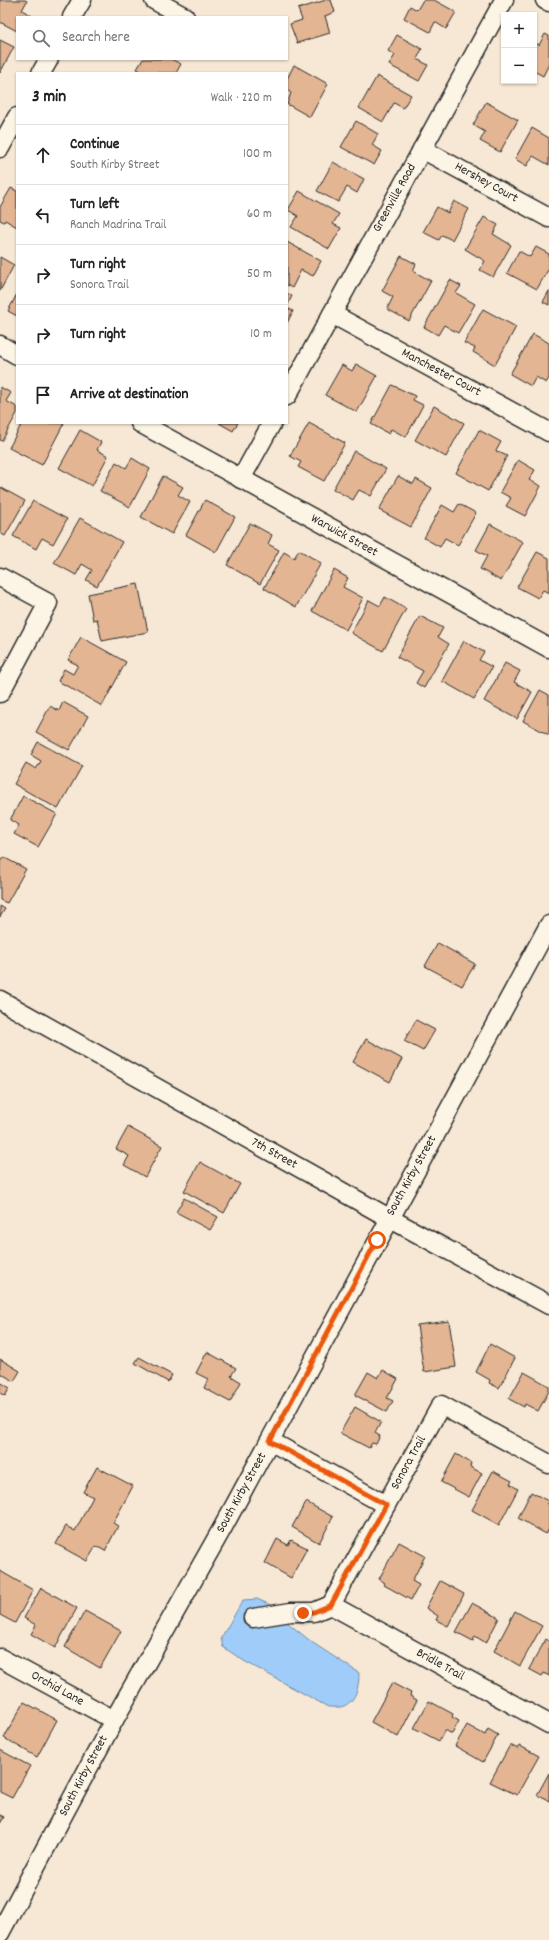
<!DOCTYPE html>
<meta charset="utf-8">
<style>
:root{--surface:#fff;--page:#f6f6f6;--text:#222;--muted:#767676;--line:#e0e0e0}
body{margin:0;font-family:Dekko,sans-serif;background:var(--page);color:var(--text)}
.controls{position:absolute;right:12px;top:12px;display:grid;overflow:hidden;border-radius:0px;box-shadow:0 1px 3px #0004}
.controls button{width:36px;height:36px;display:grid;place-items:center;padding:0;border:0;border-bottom:1px solid var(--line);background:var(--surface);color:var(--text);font:20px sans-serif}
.stop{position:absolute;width:12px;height:12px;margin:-9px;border:3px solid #ea580c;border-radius:50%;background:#fff}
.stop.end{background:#ea580c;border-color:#fff;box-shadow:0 1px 4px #0008}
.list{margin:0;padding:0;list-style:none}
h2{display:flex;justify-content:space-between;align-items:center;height:52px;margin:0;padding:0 16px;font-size:17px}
h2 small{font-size:13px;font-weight:400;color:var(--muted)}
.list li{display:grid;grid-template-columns:26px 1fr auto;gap:12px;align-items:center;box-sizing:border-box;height:60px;padding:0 16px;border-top:1px solid var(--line)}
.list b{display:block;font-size:15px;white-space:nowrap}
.list p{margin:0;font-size:13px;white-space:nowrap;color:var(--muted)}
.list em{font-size:13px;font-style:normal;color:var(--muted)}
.icon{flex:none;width:22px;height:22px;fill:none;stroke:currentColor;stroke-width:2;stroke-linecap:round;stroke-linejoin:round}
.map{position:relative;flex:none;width:549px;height:1940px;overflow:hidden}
.search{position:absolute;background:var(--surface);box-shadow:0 1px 3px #0004;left:16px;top:16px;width:272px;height:44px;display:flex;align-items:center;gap:10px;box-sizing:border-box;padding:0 14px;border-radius:0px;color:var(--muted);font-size:15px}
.panel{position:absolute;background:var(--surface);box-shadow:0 1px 3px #0004;left:16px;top:72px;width:272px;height:352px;border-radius:0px}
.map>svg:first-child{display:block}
.water{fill:#a0ccfa;stroke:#718ca7}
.building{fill:#e3b593;stroke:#2b2b2b}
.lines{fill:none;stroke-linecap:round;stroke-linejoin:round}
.minor-casing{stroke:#2b2b2b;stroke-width:21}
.minor{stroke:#fcf5e5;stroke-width:18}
.route{stroke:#ea580c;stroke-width:5}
.labels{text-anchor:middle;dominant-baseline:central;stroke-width:3;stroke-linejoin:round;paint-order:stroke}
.street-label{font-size:13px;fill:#2b2b2b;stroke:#fcf5e5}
</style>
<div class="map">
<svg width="549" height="1940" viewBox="0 0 549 1940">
<rect width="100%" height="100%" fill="#f7e8d5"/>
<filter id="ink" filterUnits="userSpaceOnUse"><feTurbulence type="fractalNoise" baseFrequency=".025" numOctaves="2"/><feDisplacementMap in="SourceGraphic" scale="8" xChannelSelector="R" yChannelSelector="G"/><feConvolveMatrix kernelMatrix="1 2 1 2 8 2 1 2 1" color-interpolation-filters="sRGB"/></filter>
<g filter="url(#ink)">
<path class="water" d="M257,1599L273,1606L288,1623L313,1643L359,1673C359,1685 357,1700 344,1706C340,1708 333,1707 328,1707L244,1661L223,1647L221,1638L243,1600Z"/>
<g class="building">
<polygon points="0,0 25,0 27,1 22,10 32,16 32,17 17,17 17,31 0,22"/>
<polygon points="326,0 331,0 335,12 325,16 330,33 297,43 290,24 302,20 298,9"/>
<polygon points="423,0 434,0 456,12 446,29 435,22 430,32 404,18 410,6 417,10"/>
<polygon points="545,34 549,36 549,64 543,76 534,71 534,42 539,45"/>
<polygon points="397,35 422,49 417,59 428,65 419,81 389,65 395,55 388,51"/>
<polygon points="0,40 14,47 0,73"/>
<polygon points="143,59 171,59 181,64 176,73 145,73 137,69"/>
<polygon points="294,65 328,84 310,117 287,104 291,93 287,90 287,79"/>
<polygon points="377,76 411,95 403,108 394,103 383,122 359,108"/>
<polygon points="486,102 518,120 500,152 480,141 485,132 473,125"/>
<polygon points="356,121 378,134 372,145 382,151 374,165 341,147"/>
<polygon points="532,128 549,138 549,165 533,156 527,166 515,159"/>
<polygon points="333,162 364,179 357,193 347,187 338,202 317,191"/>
<polygon points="11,188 17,191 17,227 5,220 4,222 0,220 0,207"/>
<polygon points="299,191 339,214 333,224 341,228 329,249 291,227 298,216 288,210"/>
<polygon points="454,201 469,209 452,240 442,235 439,240 423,232 437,207 448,213"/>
<polygon points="484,217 498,225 493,234 511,245 493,277 480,270 485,261 465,249"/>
<polygon points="287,242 321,261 313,276 301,270 292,288 287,285"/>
<polygon points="536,247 549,254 549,268 537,289 507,273 519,251 530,257"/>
<polygon points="401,256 416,264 413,271 431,281 409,321 387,309 393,297 382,291"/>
<polygon points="0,257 14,265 0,291"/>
<polygon points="450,280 461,286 456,293 475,304 458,333 444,325 438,335 424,327"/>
<polygon points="549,291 549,305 543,302"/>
<polygon points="287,293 292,296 287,306"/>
<polygon points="17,294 17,316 8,311"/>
<polygon points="287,308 293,311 287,323"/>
<polygon points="483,309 516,327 495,365 473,352 475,348 464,343"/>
<polygon points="533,334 549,343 549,378 546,383 536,377 531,386 510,374"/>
<polygon points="356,364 377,376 357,412 325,395 342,365 352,371"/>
<polygon points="392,385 415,396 413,400 423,405 406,437 391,429 389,434 371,424"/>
<polygon points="0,387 11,393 6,401 17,407 17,413 2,441 0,440"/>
<polygon points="434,406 464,423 446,457 415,440"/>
<polygon points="22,423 64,423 42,465 9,448"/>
<polygon points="219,423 238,423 233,431"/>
<polygon points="309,423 345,443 324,481 298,467 301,462 290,456"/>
<polygon points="80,430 101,442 97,450 108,456 92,486 59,468"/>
<polygon points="479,430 501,442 496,451 507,456 488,491 456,473"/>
<polygon points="354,451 386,469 371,496 359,490 353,500 333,489"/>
<polygon points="132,458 150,469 130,507 100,491 116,462 126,468"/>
<polygon points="518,460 535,470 529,480 541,486 525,516 506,506 511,498 500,492"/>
<polygon points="163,476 183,487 178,495 190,502 172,534 141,517"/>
<polygon points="398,476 413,484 416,479 432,488 411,527 379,510"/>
<polygon points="0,487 25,501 5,536 0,533"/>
<polygon points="205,500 235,517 216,552 186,535"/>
<polygon points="33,501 67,519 53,544 42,538 36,549 13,536"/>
<polygon points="459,504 476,513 458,545 445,538 440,547 424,538 442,505 454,512"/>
<polygon points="80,518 122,542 97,586 86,580 92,570 82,564 76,575 54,563"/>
<polygon points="250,523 272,535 268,544 279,550 260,584 227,565"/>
<polygon points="490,524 523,542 501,581 480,569 487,556 476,550"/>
<polygon points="299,550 321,563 296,607 264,588 284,552 294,558"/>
<polygon points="537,552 549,558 549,593 543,590 538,598 517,587"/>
<polygon points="334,570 348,578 343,587 363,598 346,630 312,611"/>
<polygon points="138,584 148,632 102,641 97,619 93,620 88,594"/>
<polygon points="385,597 406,609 383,651 351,633 369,600 380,606"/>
<polygon points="420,616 443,628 438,637 449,644 424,688 416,683 423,671 397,657"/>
<polygon points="81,637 126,662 102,706 58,681 64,669 73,674 78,665 68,660"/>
<polygon points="464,641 484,652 479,660 492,667 474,699 442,681"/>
<polygon points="505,663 520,671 514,682 532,692 517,719 484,701"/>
<polygon points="540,690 549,695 549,735 523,721"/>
<polygon points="63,702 88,716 69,750 36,732 50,706 59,711"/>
<polygon points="38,742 82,766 58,809 14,784 26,763 36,769 41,761 31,755"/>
<polygon points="23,796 57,814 38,847 14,834 19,825 10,820"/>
<polygon points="3,857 26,869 7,903 0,900 0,862"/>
<polygon points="0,906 5,909 0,917"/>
<polygon points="438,943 475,964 462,986 425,966"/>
<polygon points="416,1020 435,1030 423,1051 404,1041"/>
<polygon points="366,1039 402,1059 390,1082 353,1062"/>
<polygon points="128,1127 162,1146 145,1177 124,1165 129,1156 116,1149"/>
<polygon points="200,1162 240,1184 224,1213 184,1191"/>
<polygon points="184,1198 218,1217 210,1230 176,1212"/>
<polygon points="449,1321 456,1367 424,1372 417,1325"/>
<polygon points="490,1344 515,1358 499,1388 489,1383 490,1380 476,1372"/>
<polygon points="207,1352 236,1368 231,1376 241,1382 230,1402 204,1388 208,1379 196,1373"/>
<polygon points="139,1357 172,1375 168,1382 135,1363"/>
<polygon points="0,1359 20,1371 14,1381 0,1373"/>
<polygon points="383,1370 398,1379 387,1398 393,1401 387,1412 355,1395 368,1372 378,1378"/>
<polygon points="524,1372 549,1386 549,1391 538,1411 525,1404 524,1407 509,1399"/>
<polygon points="0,1382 10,1388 5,1396 0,1393"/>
<polygon points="355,1407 381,1422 375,1433 380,1436 376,1444 372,1443 369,1448 340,1433"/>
<polygon points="456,1454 471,1463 470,1467 482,1473 469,1497 441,1482"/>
<polygon points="97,1467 133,1486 113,1523 118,1526 105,1551 96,1546 87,1561 56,1544 66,1526 75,1531 93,1497 83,1492"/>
<polygon points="493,1471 512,1481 510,1484 518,1489 499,1525 472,1510"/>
<polygon points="531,1492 548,1501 547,1503 549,1505 549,1529 546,1534 518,1518"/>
<polygon points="306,1502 333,1517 319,1543 292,1527"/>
<polygon points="277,1539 288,1545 291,1540 307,1548 291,1578 265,1563"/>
<polygon points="399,1542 425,1556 412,1581 419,1585 411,1600 384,1585 385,1583 379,1579"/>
<polygon points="0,1571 33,1590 15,1623 0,1615"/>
<polygon points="440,1581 464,1594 448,1626 436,1620 438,1616 426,1608"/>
<polygon points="41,1588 77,1608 55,1648 31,1634 36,1625 24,1618"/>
<polygon points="472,1603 499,1618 486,1643 475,1636 473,1641 456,1632"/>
<polygon points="85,1611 121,1631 100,1668 65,1647"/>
<polygon points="515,1611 542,1626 520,1666 494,1651"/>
<polygon points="546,1639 549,1641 549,1676 544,1673 542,1676 529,1669"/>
<polygon points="392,1683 411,1693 410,1696 417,1700 398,1737 371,1722"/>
<polygon points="429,1701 453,1714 452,1717 459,1721 452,1734 445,1730 439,1741 414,1728"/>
<polygon points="24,1702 57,1720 37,1757 4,1738"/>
<polygon points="467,1725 485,1735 488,1729 498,1735 483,1762 455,1746"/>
<polygon points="510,1745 518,1749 520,1746 539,1756 517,1795 490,1782"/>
<polygon points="0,1750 30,1766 12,1798 0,1792"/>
<polygon points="549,1773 549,1801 537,1795"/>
<polygon points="0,1815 4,1817 0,1824"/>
</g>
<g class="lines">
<defs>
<g id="minor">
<polyline points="154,0 185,17"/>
<polyline points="545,0 549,2"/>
<polyline points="72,17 82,0"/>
<polyline points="41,73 49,59"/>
<polyline points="0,148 17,117"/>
<polyline points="422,149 549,218"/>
<polyline points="332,314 549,432"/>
<polyline points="0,345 17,355"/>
<polyline points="287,396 504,0"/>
<polyline points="140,423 549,648"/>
<polyline points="241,479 272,423"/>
<polyline points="0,577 48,603 0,693"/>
<polyline points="0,1000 389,1218 549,1305"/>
<polyline points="270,1441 386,1505"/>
<polyline points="331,1605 441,1405 549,1464"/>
<polyline points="331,1605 549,1724"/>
<polyline points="253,1618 291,1612 314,1612 331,1605"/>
<polyline points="0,1658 114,1720"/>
<polyline points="0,1933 114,1720 223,1527 549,925"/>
</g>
</defs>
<use href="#minor" class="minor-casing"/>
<use href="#minor" class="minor"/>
</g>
</g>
<g class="lines" filter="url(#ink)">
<polyline class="route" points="303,1613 314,1612 331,1605 386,1505 270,1441 377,1240"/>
</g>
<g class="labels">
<g class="street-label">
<text transform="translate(486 183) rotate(29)">Hershey Court</text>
<text transform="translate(395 198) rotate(-61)">Greenville Road</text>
<text transform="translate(441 373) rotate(28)">Manchester Court</text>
<text transform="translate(344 536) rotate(29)">Warwick Street</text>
<text transform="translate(274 1154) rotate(29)">7th Street</text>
<text transform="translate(412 1176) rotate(-61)">South Kirby Street</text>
<text transform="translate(409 1463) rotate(-61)">Sonora Trail</text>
<text transform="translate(242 1493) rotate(-61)">South Kirby Street</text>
<text transform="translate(440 1665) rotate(29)">Bridle Trail</text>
<text transform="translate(57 1689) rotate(29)">Orchid Lane</text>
<text transform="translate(84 1776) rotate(-62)">South Kirby Street</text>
</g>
</g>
</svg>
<div class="controls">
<button>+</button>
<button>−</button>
</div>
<div class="stop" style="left:377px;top:1240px"></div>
<div class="stop end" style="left:303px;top:1613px"></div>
<div class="search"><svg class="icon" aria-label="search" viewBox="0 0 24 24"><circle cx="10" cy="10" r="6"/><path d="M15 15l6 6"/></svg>Search here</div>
<section class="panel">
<h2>3 min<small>Walk · 220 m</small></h2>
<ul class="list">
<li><svg class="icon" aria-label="ahead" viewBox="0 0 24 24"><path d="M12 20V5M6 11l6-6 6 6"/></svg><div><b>Continue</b><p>South Kirby Street</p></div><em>100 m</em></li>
<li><svg class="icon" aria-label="left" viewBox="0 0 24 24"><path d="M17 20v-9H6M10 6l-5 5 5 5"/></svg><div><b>Turn left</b><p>Ranch Madrina Trail</p></div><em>60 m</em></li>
<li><svg class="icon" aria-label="right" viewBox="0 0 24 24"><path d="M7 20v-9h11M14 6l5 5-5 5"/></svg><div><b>Turn right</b><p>Sonora Trail</p></div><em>50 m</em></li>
<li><svg class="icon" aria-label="right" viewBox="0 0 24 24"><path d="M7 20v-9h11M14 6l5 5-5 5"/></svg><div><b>Turn right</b></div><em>10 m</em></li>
<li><svg class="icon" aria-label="arrive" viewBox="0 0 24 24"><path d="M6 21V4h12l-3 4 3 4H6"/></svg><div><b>Arrive at destination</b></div></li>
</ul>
</section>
</div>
